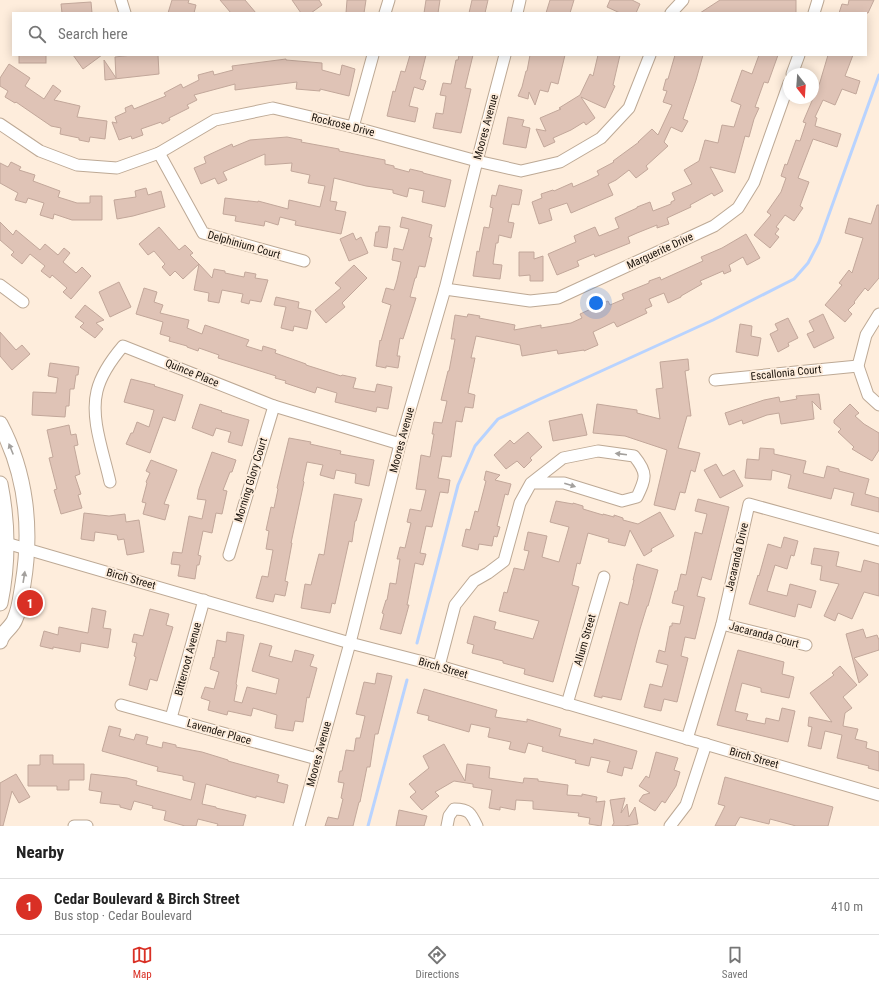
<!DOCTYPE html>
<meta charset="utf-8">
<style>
:root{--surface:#fff;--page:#f6f6f6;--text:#222;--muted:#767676;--line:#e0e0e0;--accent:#d93025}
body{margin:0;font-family:"Roboto Condensed",sans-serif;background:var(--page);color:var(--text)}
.compass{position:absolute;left:783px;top:68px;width:36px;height:36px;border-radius:50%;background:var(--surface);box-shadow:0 2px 10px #0003;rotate:163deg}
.you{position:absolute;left:596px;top:303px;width:14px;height:14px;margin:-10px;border:3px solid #fff;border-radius:50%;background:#1a73e8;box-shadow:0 0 0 6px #1a73e833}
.badge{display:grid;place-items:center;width:26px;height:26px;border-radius:50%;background:var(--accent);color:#fff;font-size:13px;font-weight:700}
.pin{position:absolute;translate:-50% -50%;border:2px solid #fff;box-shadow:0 1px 4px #0006}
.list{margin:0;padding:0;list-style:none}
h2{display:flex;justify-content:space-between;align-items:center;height:52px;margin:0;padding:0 16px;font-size:17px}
h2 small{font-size:13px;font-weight:400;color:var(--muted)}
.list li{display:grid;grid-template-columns:26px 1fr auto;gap:12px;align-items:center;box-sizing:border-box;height:56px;padding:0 16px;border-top:1px solid var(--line)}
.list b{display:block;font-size:15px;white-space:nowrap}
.list p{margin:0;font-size:13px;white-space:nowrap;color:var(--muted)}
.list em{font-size:13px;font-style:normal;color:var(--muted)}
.icon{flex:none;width:22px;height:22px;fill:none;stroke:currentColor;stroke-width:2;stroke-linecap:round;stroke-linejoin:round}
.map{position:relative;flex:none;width:879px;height:826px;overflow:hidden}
.search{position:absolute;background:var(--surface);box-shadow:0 2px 10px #0003;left:12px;right:12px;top:12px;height:44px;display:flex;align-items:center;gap:10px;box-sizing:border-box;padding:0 14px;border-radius:0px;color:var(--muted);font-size:15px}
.sheet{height:108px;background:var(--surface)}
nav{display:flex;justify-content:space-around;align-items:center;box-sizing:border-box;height:56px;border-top:1px solid var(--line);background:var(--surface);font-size:11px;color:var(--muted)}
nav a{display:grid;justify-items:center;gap:2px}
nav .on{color:var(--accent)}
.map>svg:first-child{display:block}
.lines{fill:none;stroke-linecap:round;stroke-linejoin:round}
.stream{stroke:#b8d3ff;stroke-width:3}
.building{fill:#dfc3b6;stroke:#c2a79a}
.minor-casing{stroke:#bda995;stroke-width:13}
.secondary-casing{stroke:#bda995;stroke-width:17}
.minor{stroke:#fff;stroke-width:11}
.secondary{stroke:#fff;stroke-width:15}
.oneway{fill:#a3a09d}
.labels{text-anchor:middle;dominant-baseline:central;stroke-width:4;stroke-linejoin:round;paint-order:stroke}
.street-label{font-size:11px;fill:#19120b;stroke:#feeddc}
</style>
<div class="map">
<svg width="879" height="826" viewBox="0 0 879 826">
<rect width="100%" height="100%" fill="#feeddc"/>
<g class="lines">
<g class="stream">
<polyline points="417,643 458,485 475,446 498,419 540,399 713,320 794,279 808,263 819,242 879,75"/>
<polyline points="368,826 407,680"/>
</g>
</g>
<g class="building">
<polygon points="172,0 189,0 188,3 196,5 194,13 168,13"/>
<polygon points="220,0 245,0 256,13 231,13"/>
<polygon points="292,0 319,0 322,5 311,13 301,13"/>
<polygon points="347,0 366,0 364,13 346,13"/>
<polygon points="426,0 440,0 438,13 424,13"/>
<polygon points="472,0 488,0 485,13 469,13"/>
<polygon points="550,0 574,0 570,13 546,13"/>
<polygon points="610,0 632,0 640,4 636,13 620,13 607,7"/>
<polygon points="720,0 796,0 796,13 700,13"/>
<polygon points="849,0 874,0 868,13 839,13 842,4 848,5"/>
<polygon points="91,2 92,13 62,13 61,4"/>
<rect x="19" y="55" width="27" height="8"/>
<polygon points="73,55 102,55 83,69"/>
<polygon points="132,55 158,55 159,74 105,80 104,60 116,78 115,57"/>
<polygon points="410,55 426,55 420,79 426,81 423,90 414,87 409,106 418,108 415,122 387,116 393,91 395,92 401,71 405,72"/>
<polygon points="459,55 473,55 465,88 471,89 461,133 433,128 436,113 443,114 446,96 440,95 443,83 451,84 456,60 458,60"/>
<polygon points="530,55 565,55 558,84 551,82 548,92 540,90 535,105 529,92 528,99 518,96 522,87 526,71 527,71"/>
<polygon points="598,55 620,55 613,85 615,86 605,108 581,97 595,118 586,125 584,122 571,130 553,138 555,142 544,147 536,129 546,131 540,118 561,109 559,108 580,95 590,74 593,76"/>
<polygon points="675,55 703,55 696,80 683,119 688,121 682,132 671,127 664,142 668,146 646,166 648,169 636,178 629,170 616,180 608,184 613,195 571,213 567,203 549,209 552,220 539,224 532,202 542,198 541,194 553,190 554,191 572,183 573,187 589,180 599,175 597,171 614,162 613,161 639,142 638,142 652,129 658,135 672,105 663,102 667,91 663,90 666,79 668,79"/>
<polygon points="759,55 778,55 768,83 764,82 755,107 759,108 754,119 749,137 745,136 735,173 710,167 723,191 714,196 712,193 690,205 691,207 667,218 669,224 657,228 657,225 637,233 628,237 630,243 595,257 594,254 577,261 579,266 557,275 548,254 576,242 574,236 595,227 599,236 619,228 615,218 637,208 637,207 650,202 653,211 671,204 671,202 675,200 672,193 692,184 684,170 699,161 705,140 718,143 722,125 734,127 741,105 731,101 742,70 752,74"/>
<polygon points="828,55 853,55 845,76 860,81 856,94 842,89 835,105 823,100 815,117 817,118 815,126 841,134 837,147 813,139 798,178 809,182 800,206 803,208 794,221 785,215 776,227 779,229 775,234 779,237 770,248 754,235 771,215 767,212 781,192 786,178 781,176 785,164 787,165 796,140 800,141 806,123 803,122 820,82"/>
<polygon points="286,59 286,60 322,63 322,70 340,75 342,65 355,69 349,96 320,89 320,91 296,89 297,82 235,90 235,84 194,95 197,100 187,105 189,108 169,118 170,120 162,124 161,122 141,129 143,135 132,139 131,136 119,140 112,122 117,123 115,117 126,112 125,108 132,105 134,109 166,96 164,93 181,84 183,88 199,80 198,75 213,71 214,75 233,70 232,66"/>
<polygon points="9,64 30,78 25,86 44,99 53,85 61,91 54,100 80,106 77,117 107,121 105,139 90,137 89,142 79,140 79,138 60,134 61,128 51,126 16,102 15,103 5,97 8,91 0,86 0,78"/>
<polygon points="508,117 524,120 522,126 530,128 526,148 503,144"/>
<polygon points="287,137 302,140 301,142 339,149 339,151 385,160 385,164 394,166 394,168 409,172 410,169 423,172 423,173 451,180 445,207 422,202 424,191 409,188 407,197 393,193 393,190 366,186 334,178 330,201 337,202 335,210 346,212 341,234 295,225 296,221 280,217 278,225 265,221 264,226 235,221 236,216 223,214 225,198 258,202 258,201 288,209 289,200 320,207 325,186 308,183 310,175 291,171 292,163 265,165 265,154 223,172 227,180 218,184 215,178 201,184 194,168 206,163 204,157 232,144 233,147 250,140"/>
<polygon points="11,162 21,167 19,170 35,175 33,181 60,191 58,197 77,203 90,203 90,196 102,196 102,220 72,220 54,214 53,219 40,215 44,203 28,198 26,203 15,200 18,193 0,183 0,163 8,167"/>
<polygon points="499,185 522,190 519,205 512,204 508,222 514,223 511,238 499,235 498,243 496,243 493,264 502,265 500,279 473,276 477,251 479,252 484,227 489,228 493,208 490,207 492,195 496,196"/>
<polygon points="146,188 148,195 161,191 165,207 133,216 117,219 114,200 136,197 135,191"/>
<polygon points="877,205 879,205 879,278 868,291 865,288 854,302 855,303 848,310 852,314 845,322 825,305 842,285 839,283 849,270 852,273 863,238 845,233 849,218 871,224"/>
<polygon points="402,217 432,225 429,237 432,238 425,267 419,266 416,278 415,278 410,297 416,298 403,339 400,338 397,356 400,356 398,368 386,366 386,368 376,366 380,340 381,341 391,305 382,302 386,288 394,290 397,280 401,262 392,260 394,248 403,250 409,229 400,227"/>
<polygon points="0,222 13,235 16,230 40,250 45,244 58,255 64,248 70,253 63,262 76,273 82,267 91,276 71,299 63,292 67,288 52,275 50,278 41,271 45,266 30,254 22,264 11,255 14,252 0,240"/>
<polygon points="379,226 390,227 387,248 374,246 376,232 378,232"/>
<polygon points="159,227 179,250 185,245 193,253 190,255 199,264 183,279 175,271 170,276 162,267 165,264 154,251 148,255 139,244"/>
<polygon points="353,233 356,240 361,237 368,253 349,261 340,239"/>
<polygon points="746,234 760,258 747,265 743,257 729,265 731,271 724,274 723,271 700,281 702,284 681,296 681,297 668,303 664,293 649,299 652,306 645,309 647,313 617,327 614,322 593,332 598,345 584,351 584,350 558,354 557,350 522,356 520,345 476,336 471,358 475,358 468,393 475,395 473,408 465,407 462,422 456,421 451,457 442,456 438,478 450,480 448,493 440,492 432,527 426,526 420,553 426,554 423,565 415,563 407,605 409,605 401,634 380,629 384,614 382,613 386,600 387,600 390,583 396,584 400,559 397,559 400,547 405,548 411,523 407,522 410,509 421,511 426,490 416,489 421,455 430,457 434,434 432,434 434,422 442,423 447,401 441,400 448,371 449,371 455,339 451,339 455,315 467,317 468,314 480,316 479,318 515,325 514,330 541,325 541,328 571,323 582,318 580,314 608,301 610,305 624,299 622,294 649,283 649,281 660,277 661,280 703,261 701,257 722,248"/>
<polygon points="519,252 534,252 534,259 543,256 543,281 530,281 530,275 519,276"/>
<polygon points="199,264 212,278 214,269 225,271 225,273 244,277 245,272 256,274 255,278 268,280 261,302 250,300 249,304 241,302 243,294 222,290 219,303 208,301 209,293 194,290"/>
<polygon points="354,265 367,278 342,303 345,307 326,323 315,310 341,288 335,283"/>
<polygon points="119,282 131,307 110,317 99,292"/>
<polygon points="144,288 157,292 154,302 163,305 160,313 189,320 187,328 202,334 205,325 249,340 246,346 262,351 263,346 276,350 275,353 306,364 306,365 341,376 342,375 356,378 353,388 375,392 377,384 392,387 388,409 377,407 376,412 335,402 337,393 317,387 315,393 285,383 286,381 275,378 276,376 218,358 219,355 199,348 198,351 187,347 187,346 169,341 170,337 160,334 163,322 136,314"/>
<polygon points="276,297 299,302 298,308 311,311 307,329 294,326 293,331 281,328 286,307 274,305"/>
<polygon points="85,305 104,320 96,323 103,329 95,338 80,327 84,323 75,317"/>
<polygon points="823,314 834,338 814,348 807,334 814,331 809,321"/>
<polygon points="788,318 798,338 788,343 789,346 778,352 770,334 778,330 775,324"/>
<polygon points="740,324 752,326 751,336 761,338 758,356 736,352"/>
<polygon points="0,332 16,350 22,345 30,354 12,370 0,356"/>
<polygon points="688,359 689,370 685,371 691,416 687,416 678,448 700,453 695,472 691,470 685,493 680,492 675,510 654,505 667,450 625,436 593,433 597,404 637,410 637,413 660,419 656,389 663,388 660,362"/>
<polygon points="50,363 79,367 78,375 76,375 74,389 70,389 69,406 66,406 65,417 32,415 33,392 56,393 58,378 48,376"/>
<polygon points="131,379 155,385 154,386 183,395 175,421 163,417 150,453 126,444 131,433 133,433 137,422 149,427 154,410 124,402"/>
<polygon points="819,394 821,410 812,401 814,419 781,424 779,413 767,415 743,424 742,420 729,425 725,413 764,400 779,397 780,402 797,399 796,396"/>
<polygon points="200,404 222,411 221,412 249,420 242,446 228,442 231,432 216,428 213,436 192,428"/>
<polygon points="850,404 859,413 855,416 864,424 879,433 879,450 872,461 852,449 854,447 838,432 841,429 834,423 834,420"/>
<polygon points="582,414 587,435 553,441 549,421"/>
<polygon points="69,425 71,435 76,434 78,445 74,446 80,474 75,476 81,494 78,495 82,508 61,514 54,490 57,489 49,458 53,457 47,430"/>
<polygon points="528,432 542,447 530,458 532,460 524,468 517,461 506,469 494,455 510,440 514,444"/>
<polygon points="289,438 311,442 310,444 341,451 340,454 374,460 369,486 355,483 356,474 336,470 334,479 320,475 323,465 307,462 303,481 304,482 291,543 292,543 285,581 288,582 285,596 275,594 273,602 256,598 262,576 268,577 273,550 266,549 269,531 266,530 271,507 274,508 278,489 277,488"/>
<polygon points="760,448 774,449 774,454 806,461 803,473 824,478 827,466 839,469 839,471 869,479 865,494 879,498 879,512 851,505 854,493 834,488 831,499 788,488 791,475 772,470 771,480 745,478 747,459 759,460"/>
<polygon points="212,452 236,460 232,472 230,472 223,490 227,491 222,514 216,513 212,533 203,531 198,555 201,556 199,565 197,565 195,579 178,576 180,565 171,564 173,552 182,553 189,516 202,519 206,500 197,499 199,489"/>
<polygon points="151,460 177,470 164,504 169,505 165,520 143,514 146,503 142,502 147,483 146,482 150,473 146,471"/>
<polygon points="716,464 723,476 734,470 743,486 720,498 704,470"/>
<polygon points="486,471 500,475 495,480 511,484 508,495 505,494 497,526 500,527 497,537 494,536 492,546 479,544 478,550 462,546 466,529 470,530 475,511 478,512 486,481 484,480"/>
<polygon points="334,494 362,499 356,521 355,521 352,542 349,541 335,604 332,603 330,613 301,608 305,584 311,585 319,554 324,555"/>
<polygon points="698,499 729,507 711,580 702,577 697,596 705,598 695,639 685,637 681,656 688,658 677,702 664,699 661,711 644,707 650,684 662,687 668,665 656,662 659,650 665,652 670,626 672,626 672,623 680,624 684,606 672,603 675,591 677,591 681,574 686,575 695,532 702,534 707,514 695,511"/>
<polygon points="556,501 573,504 573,503 583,506 583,509 603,515 603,514 614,517 614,515 623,518 623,520 638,524 660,512 674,536 656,546 651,549 652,551 644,556 630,530 625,546 608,542 609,539 588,533 580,564 577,563 572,585 579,587 553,682 524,674 525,669 503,663 503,661 472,653 474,645 467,643 474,616 496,622 494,629 533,639 539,621 499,611 504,592 507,593 514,568 524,570 529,551 524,550 528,532 547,536 542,557 559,562 569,527 550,522"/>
<polygon points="84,513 109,516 125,514 126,522 139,520 144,552 127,555 124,539 118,540 117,535 95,532 94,541 81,539"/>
<polygon points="784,537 798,541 794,556 791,555 787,569 775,565 767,591 787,596 790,584 816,591 811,608 798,604 795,617 749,604 758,575 759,576 768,544 781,548"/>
<polygon points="814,548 839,552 836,566 861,572 864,560 879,564 879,596 864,592 852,619 838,613 835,621 824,616 839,584 820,580 822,566 811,564"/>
<polygon points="637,564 658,570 648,606 647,606 640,629 621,700 602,696 602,698 594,696 620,602 628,605 634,580 633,580"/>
<polygon points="92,608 106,611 103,628 111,629 108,648 81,643 80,652 53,647 53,649 40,646 44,631 58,635 59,627 88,633"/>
<polygon points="150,609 169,614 166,625 173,627 157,681 150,679 147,690 129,685 136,657 134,656 137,643 132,642 134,634 143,636"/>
<polygon points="863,629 866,638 877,635 879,640 879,650 854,658 868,675 859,683 846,634"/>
<polygon points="227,632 244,635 236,684 237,685 234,701 242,703 247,687 276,694 279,679 252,671 260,643 272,646 269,656 292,662 295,650 314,655 310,666 317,668 309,698 307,697 303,722 295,721 293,731 275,728 277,715 253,708 251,716 228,711 227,715 208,710 210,701 201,698 205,687 214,689 219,672 210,669 213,657 214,658 217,640 226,642"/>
<polygon points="738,650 784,662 782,674 794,677 789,698 761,692 761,688 742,683 735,711 748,714 746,720 765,724 766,718 779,721 782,708 795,711 788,742 717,725"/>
<polygon points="840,666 857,685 843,697 852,708 845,713 843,726 858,729 855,739 867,742 866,748 879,752 879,771 868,768 869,766 837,758 842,735 825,731 821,749 808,746 812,727 808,726 809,717 832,722 810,693 834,675 832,673"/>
<polygon points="377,673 392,676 378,734 375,734 370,767 367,767 360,802 359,802 353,826 325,826 328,817 338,819 343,799 341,798 344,783 338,782 340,771 342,771 346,750 354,751 356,738 360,738 365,716 356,714 364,682 375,684"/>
<polygon points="424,689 497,710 495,717 527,722 527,719 561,729 559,736 593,744 594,739 637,751 632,769 624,767 622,776 607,772 610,761 591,757 589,766 575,763 576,760 542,751 543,747 528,743 525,753 509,749 511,742 488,737 490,728 471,724 469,732 428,720 429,716 417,713"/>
<polygon points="109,726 121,729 119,736 134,740 136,734 148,737 146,744 162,748 163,742 176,745 176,747 202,752 228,760 228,761 279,775 277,782 288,785 284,803 256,796 256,798 206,784 202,804 216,807 216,808 246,815 243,826 217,826 218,824 198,819 196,826 185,826 164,820 166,811 152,808 153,806 134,801 131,810 120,807 120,805 100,803 102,792 89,790 91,774 127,778 137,781 136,785 191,800 195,783 183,780 183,776 157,771 158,767 102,751"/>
<polygon points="444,744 465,781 467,764 490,767 489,778 523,783 524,778 538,779 538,781 568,785 567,795 582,796 582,794 597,797 596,802 605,801 601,826 589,824 590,818 578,816 579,813 533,809 533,801 516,800 515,810 500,807 500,810 489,808 492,790 473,787 473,784 454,781 435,792 439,796 422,810 410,797 416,792 409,784 429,768 423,756"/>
<polygon points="656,752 678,758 674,770 680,772 676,786 665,803 662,801 655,811 639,801 643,795 650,793 639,786 646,776 649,778"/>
<polygon points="40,755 53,755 53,764 84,764 84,780 69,780 69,790 57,790 57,786 28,786 28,765 40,765"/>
<polygon points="16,774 30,797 19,803 12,791 3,826 0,826 0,783"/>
<polygon points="725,777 833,807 828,826 796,826 770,819 769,824 740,817 735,826 715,826 725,806 718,804"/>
<polygon points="625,798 621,813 627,804 629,817 635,807 638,824 624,826 612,826 614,823 610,800"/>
<polygon points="399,810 427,816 424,826 396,826"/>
</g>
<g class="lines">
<defs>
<g id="minor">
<polyline points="121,0 125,13"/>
<polyline points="385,13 389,0"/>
<polyline points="517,13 520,0"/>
<polyline points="671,13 683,0"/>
<polyline points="814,13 818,0"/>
<polyline points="792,74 799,55"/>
<polyline points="0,124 40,151 77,165 117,168 159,153 215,120 273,108 353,127 477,161 521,171 560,162 601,138 629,108 650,55"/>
<polyline points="353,127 373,55"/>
<polyline points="159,153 203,233 304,261"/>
<polyline points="0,285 23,302"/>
<polyline points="445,289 530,301 558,298 714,226 738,208 754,182 789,83"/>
<polyline points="879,314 866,335 858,366 868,395 879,405"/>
<polyline points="715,380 858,366"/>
<path d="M110,482C104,454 90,419 97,391C101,374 112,359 123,346L274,406L400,444"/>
<polyline points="6,543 350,643 439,666 879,795"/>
<polyline points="229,555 274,406"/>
<polyline points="722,624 806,645"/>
<path d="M439,666L455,605L474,581L488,573L504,561L520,503L531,483L563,458L598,451L634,456C648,473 646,478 637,497L622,501L564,483H531"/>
<polyline points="567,704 604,577"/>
<polyline points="121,705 317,759"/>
<polyline points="171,718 204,600"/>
<polyline points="687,739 722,624 749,504 879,540"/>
<polyline points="74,826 87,826"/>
<polyline points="299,826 350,643 400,444 445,289 477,161 505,55"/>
<path d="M447,826L449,816L454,809C469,809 471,813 477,826"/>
<polyline points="670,826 686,805 706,744"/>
</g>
<g id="secondary">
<path d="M0,424C26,473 32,529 23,584C21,595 20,608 15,619C12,628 2,632 0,641"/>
<path d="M0,484C8,524 8,564 0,603"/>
</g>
</defs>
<use href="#minor" class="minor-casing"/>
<use href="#secondary" class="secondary-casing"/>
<use href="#minor" class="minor"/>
<use href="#secondary" class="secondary"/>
</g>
<defs><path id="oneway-solid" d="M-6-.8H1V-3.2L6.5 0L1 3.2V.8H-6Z"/></defs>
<g class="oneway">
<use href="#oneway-solid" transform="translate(11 449) rotate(-112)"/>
<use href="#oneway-solid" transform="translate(621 454) rotate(-173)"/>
<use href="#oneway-solid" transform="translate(570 485) rotate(17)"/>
<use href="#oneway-solid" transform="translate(24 577) rotate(-81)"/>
</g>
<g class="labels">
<g class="street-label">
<text transform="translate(343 125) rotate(14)">Rockrose Drive</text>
<text transform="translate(486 127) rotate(-75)">Moores Avenue</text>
<text transform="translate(244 245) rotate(16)">Delphinium Court</text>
<text transform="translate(660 251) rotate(-25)">Marguerite Drive</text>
<text transform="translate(192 373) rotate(22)">Quince Place</text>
<text transform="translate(786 373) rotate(-6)">Escallonia Court</text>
<text transform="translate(402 440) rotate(-75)">Moores Avenue</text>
<text transform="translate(251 480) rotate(-73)">Morning Glory Court</text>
<text transform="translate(737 557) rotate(-77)">Jacaranda Drive</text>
<text transform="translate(131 579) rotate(16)">Birch Street</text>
<text transform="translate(764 635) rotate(15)">Jacaranda Court</text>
<text transform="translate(585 640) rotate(-74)">Allum Street</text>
<text transform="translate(188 659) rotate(-75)">Bitterroot Avenue</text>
<text transform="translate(443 668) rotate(16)">Birch Street</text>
<text transform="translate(219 732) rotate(16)">Lavender Place</text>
<text transform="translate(319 754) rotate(-75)">Moores Avenue</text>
<text transform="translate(754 758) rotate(16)">Birch Street</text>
</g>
</g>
</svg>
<svg class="compass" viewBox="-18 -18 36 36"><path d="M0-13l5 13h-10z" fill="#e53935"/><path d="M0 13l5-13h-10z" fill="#767676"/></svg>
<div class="you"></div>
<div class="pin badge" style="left:30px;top:603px">1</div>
<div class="search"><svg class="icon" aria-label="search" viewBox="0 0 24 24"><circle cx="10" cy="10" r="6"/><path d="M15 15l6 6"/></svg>Search here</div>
</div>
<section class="sheet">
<h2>Nearby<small></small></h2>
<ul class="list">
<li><span class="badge">1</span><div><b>Cedar Boulevard &amp; Birch Street</b><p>Bus stop · Cedar Boulevard</p></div><em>410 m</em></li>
</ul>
</section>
<nav>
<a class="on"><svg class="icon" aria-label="map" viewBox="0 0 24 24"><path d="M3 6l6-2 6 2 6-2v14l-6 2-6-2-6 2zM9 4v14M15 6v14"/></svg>Map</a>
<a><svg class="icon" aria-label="directions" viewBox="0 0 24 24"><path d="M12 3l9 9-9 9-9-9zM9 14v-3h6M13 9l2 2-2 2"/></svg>Directions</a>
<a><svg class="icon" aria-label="saved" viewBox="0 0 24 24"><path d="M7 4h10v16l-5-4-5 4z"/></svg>Saved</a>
</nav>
